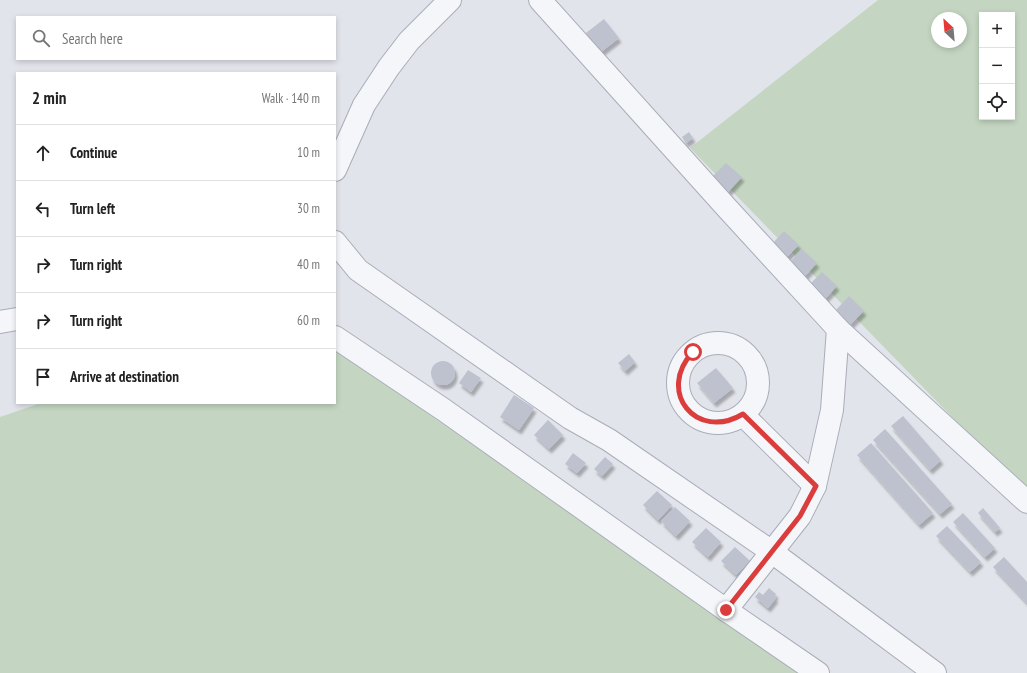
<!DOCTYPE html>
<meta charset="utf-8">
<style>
:root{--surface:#fff;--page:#f2f2f2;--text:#222;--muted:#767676;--line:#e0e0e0}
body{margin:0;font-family:"PT Sans Narrow",sans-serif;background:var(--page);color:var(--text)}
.controls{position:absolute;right:12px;top:12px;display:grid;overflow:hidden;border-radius:0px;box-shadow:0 2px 6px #0003}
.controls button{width:36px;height:36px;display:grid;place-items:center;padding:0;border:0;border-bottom:1px solid var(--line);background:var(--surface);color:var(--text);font:20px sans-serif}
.compass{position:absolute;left:931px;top:12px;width:36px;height:36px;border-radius:50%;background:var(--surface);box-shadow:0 2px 6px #0003;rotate:334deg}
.stop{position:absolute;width:12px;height:12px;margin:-9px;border:3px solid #db3c3c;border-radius:50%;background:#fff}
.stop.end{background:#db3c3c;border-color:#fff;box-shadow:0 1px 4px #0008}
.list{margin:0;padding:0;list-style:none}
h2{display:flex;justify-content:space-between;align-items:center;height:52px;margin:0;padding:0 16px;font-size:17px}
h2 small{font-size:13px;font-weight:400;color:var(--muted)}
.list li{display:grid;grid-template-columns:26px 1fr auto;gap:12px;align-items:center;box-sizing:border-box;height:56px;padding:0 16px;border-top:1px solid var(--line)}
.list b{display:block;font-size:15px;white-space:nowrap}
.list em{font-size:13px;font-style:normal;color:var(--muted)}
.icon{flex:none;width:22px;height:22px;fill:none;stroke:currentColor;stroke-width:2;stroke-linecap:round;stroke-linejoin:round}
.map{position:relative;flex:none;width:1027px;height:673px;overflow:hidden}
.search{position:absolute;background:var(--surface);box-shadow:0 2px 6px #0003;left:16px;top:16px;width:320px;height:44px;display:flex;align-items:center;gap:10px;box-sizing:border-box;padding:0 14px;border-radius:0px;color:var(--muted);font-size:15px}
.panel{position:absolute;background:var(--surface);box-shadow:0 2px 6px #0003;left:16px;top:72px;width:320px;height:332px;border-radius:0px}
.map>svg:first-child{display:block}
.green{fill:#c4d6c2;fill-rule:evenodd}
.building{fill:#bec2cf;filter:url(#shadow)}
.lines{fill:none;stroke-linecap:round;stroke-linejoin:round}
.minor-casing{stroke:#aaadb9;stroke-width:24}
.minor{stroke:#f5f6f9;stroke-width:22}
.route{stroke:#db3c3c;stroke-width:5}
</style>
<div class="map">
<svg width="1027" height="673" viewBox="0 0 1027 673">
<defs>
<filter id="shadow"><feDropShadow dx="2.5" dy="4.5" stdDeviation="1" flood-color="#0004"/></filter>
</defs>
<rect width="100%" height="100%" fill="#e2e4eb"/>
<g class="green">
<path d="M878,0H1027V494L690,148ZM982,15H1012V117H982ZM937,18H961V42H937Z"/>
<polygon points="335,349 802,673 0,673 0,417 41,403 335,403"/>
</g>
<g class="building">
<polygon points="604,19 619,38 597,55 582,36"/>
<polygon points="689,132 693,138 686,143 682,137"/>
<polygon points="726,163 742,177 728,192 712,177"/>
<polygon points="784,231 799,245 784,260 770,246"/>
<polygon points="802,249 817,263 803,278 788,264"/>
<polygon points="822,272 837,286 823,301 808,286"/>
<polygon points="849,296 864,311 850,325 835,311"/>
<polygon points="629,354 635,362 625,371 618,363"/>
<circle cx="443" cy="373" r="12"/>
<polygon points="716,368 733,388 714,403 697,383"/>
<polygon points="468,370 481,378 471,392 459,383"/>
<polygon points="514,395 534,408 519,430 500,417"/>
<polygon points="903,416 941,460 930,470 891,426"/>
<polygon points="548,420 563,435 549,449 534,435"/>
<polygon points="885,429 952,504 940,514 873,440"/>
<polygon points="871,443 933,513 919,525 857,455"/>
<polygon points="573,453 586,463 577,473 565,464"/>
<polygon points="605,457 613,464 602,476 594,469"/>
<polygon points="657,491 672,505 658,520 643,505"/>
<polygon points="675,507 690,521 676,536 661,521"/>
<polygon points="983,508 1000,528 995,532 978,513"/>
<polygon points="963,513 995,548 985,557 953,522"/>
<polygon points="947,526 981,562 970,572 936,536"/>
<polygon points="706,528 721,542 708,557 692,542"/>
<polygon points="735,547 750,561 736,575 721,561"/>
<polygon points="1004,557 1027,582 1027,603 993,567"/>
<polygon points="769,588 776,594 774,597 776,598 768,608 755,597 759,592 763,595"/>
</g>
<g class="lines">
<defs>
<g id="minor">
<polyline points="540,0 726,207 838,329 1027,502"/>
<polyline points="335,170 364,105 389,67 409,41 450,0"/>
<polyline points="335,242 358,270 570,418 609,440 772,552 935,673"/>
<polyline points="0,322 17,319"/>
<polyline points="335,337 444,410 726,610 818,673"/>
<circle cx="718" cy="383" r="40"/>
<polyline points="743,415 815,486"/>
<polyline points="726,610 800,516 815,486 832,410 838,329"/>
</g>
</defs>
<use href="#minor" class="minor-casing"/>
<use href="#minor" class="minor"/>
</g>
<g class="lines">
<path class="route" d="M693,352C656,391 696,442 743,414L816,486L800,516L726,610"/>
</g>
</svg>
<div class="controls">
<button>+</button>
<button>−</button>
<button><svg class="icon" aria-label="locate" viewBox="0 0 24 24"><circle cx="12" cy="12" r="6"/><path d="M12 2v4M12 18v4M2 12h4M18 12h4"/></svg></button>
</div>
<svg class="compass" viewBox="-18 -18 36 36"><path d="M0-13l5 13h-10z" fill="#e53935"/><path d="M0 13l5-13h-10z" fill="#767676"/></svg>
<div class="stop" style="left:693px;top:352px"></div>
<div class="stop end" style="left:726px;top:610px"></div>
<div class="search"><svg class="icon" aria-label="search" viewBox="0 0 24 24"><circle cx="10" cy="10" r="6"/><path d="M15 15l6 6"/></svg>Search here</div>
<section class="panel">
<h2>2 min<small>Walk · 140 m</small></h2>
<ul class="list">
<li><svg class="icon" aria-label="ahead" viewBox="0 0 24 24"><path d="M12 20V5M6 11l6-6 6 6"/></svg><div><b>Continue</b></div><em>10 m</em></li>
<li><svg class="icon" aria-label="left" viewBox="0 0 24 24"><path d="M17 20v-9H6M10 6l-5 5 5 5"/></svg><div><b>Turn left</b></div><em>30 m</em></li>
<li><svg class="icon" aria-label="right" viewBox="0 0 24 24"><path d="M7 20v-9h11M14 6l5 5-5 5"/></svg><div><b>Turn right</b></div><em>40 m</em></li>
<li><svg class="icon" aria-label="right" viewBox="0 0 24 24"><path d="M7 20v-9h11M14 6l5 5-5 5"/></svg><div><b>Turn right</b></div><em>60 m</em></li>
<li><svg class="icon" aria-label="arrive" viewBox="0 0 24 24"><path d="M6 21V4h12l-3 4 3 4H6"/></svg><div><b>Arrive at destination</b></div></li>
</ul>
</section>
</div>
